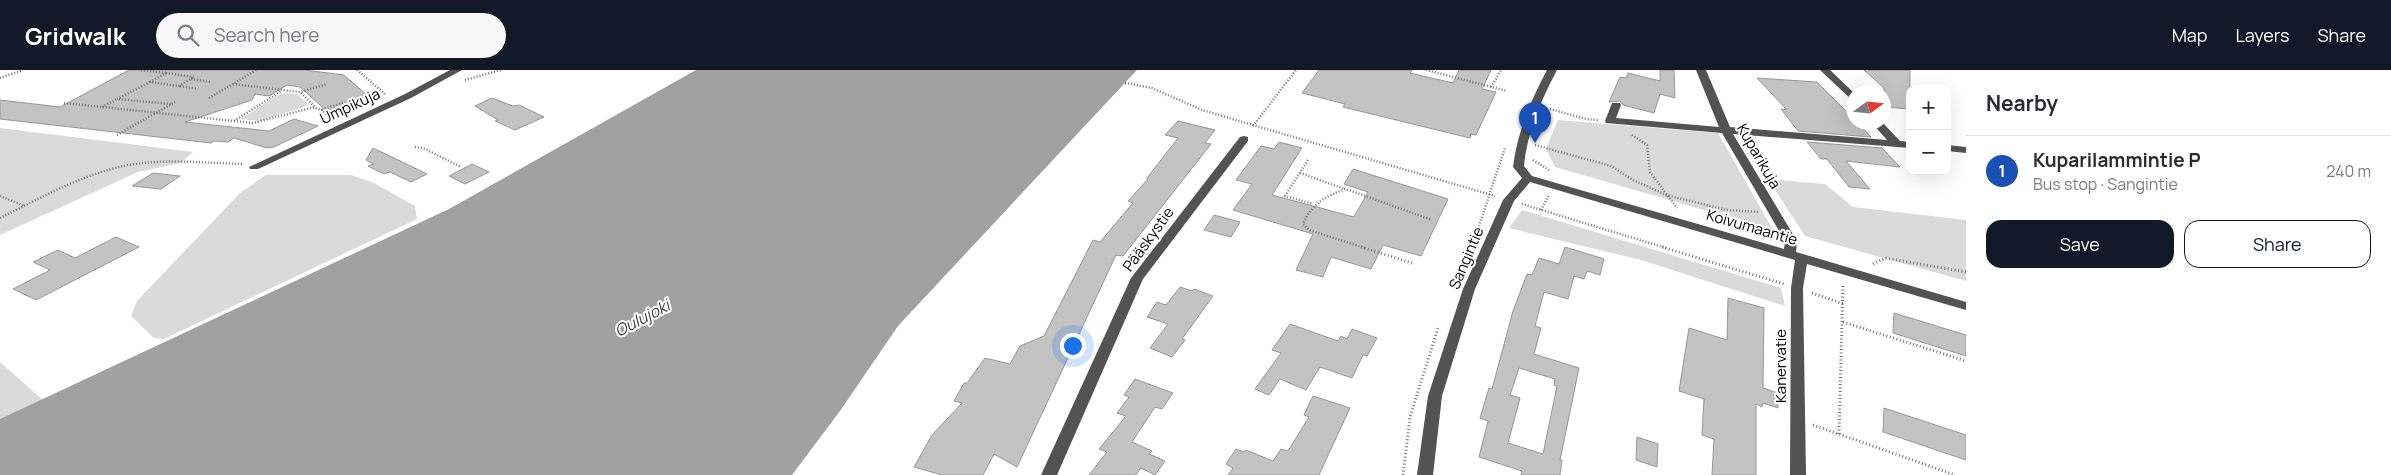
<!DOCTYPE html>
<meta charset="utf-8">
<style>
:root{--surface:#fff;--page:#f7f7f7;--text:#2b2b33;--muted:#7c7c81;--line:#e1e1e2;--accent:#111827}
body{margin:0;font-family:Manrope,sans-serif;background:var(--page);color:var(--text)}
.controls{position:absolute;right:15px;top:15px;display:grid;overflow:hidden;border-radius:10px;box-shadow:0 5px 20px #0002}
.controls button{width:45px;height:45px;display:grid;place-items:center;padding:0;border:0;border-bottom:1px solid var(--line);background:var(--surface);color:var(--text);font:25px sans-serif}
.compass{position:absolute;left:1846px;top:15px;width:45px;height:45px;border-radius:50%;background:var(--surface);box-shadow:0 5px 20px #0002;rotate:75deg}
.you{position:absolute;left:1072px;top:275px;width:18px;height:18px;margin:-12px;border:4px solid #fff;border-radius:50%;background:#1a73e8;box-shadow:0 0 0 8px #1a73e833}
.badge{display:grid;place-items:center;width:32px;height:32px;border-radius:50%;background:var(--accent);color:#fff;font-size:16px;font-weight:700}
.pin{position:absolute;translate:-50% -41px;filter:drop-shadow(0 1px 2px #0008)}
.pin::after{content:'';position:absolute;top:26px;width:18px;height:15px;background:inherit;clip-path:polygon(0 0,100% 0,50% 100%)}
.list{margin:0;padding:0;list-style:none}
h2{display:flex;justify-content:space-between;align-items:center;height:65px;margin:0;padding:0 20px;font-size:21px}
h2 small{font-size:16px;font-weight:400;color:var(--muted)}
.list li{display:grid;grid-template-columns:32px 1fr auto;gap:15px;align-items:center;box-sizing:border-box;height:70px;padding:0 20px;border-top:1px solid var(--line)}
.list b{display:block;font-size:19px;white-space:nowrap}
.list p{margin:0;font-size:16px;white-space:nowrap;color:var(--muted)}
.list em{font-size:16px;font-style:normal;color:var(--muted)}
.actions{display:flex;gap:10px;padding:15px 20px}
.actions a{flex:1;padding:11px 0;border:1px solid var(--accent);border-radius:15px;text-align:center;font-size:18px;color:var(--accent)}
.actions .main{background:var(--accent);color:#fff}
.icon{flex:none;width:28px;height:28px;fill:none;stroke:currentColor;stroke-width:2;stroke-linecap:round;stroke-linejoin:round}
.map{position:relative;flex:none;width:1966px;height:405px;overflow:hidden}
header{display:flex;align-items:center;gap:30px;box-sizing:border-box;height:70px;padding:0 25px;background:var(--accent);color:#fff}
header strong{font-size:24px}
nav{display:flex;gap:28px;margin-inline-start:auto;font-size:18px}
.search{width:350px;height:45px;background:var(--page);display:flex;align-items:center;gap:12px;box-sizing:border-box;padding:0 18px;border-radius:28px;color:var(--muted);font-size:19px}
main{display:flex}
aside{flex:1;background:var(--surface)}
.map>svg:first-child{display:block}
.green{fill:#dadada}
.water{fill:#a1a1a1}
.building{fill:#c3c3c3;stroke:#979797;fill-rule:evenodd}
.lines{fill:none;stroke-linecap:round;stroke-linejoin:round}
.path-far1{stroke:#757575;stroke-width:2.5;stroke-dasharray:1 2;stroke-linecap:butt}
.path{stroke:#757575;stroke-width:3;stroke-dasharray:1 2.5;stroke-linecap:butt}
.minor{fill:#535353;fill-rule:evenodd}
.labels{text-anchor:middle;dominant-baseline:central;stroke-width:4;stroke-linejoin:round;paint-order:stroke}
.street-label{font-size:15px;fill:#000;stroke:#fff}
.water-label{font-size:16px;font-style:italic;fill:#424242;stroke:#fff}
</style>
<header>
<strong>Gridwalk</strong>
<div class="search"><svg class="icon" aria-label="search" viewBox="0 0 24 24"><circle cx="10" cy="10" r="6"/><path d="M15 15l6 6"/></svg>Search here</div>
<nav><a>Map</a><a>Layers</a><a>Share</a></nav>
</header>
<main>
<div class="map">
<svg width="1966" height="405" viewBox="0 0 1966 405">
<rect width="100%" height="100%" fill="#fff"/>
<g class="green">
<polygon points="285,23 297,24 309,35 260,51 241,49 276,26"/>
<polygon points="1558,50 1718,63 1773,160 1555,97 1546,79"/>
<polygon points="0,58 193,82 181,93 138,102 0,165"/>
<polygon points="266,105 351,105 372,112 415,136 417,149 164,269 154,268 131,246 137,231 240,123"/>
<polygon points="1768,109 1825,114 1853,137 1966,150 1966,211 1805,166"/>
<polygon points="1522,140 1781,218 1785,236 1641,190 1509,158"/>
<polygon points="0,292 43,330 0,349"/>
</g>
<polygon class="water" points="696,0 1137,0 898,256 840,341 792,405 0,405 0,349 449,139"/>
<g class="building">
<polygon points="129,0 305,0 344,5 368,26 357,29 363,35 331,45 300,17 287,15 269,26 255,24 252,30 185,52 269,61 294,49 318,56 274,77 267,78 234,68 228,72 214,71 211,73 0,49 0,30 60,37"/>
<polygon points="1319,0 1412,0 1410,3 1453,13 1459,0 1491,0 1482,19 1496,22 1476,65 1471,64 1470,68 1343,37 1345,34 1302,23"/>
<polygon points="1660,0 1674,0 1675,28 1660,24 1654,43 1623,35 1620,31 1609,32 1620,7 1626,8 1628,3 1660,11"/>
<polygon points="1864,0 1910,0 1910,39 1884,37 1884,18"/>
<polygon points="1757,8 1817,12 1854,49 1854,52 1857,52 1871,67 1798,61 1781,39 1787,40"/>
<polygon points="492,28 513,36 519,35 544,47 515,60 495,51 498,50 475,36"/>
<polygon points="1178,51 1215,60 1205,73 1211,74 1123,186 1116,185 1017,397 994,384 983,405 942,405 914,397 932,365 962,333 954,331 964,313 967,313 985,288 1010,294 1020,276 1044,266 1093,170 1100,172 1133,133 1128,131 1148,109 1147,108 1178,68 1165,65"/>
<polygon points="1279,72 1302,78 1272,125 1354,147 1368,122 1344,114 1353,99 1448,129 1421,186 1383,175 1371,199 1331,187 1323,207 1296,200 1313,164 1233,140 1252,114 1236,110 1261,76 1274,79"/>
<polygon points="1807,72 1882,78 1900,97 1846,91 1870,119 1849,117 1827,89 1821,89"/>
<polygon points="373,78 394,88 427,104 411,112 390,102 384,104 368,96 374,94 366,90"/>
<polygon points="472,94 489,102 465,114 449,106"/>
<polygon points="153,103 180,106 161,119 132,116"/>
<polygon points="1214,145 1240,152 1231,167 1204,160"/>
<polygon points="116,167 139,177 36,230 13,219 50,200 33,192 58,180 75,188"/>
<path d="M1565,177L1604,189L1600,205L1587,201L1584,209L1574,206L1568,229L1544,222L1535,256L1541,258L1534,284L1579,298L1560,390H1562L1560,405H1521L1522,401L1479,387L1488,351L1480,348L1489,318L1492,319L1513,241L1527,204L1532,205L1539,188L1559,194ZM1519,298L1555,309L1554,315L1557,316L1543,384L1508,373L1520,328L1510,325Z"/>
<polygon points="1180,217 1192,221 1194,219 1213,226 1182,269 1185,270 1172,287 1150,278 1168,254 1147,247 1157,232 1166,235"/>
<polygon points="1728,228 1764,238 1763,318 1778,323 1778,338 1763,333 1762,337 1756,334 1756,405 1712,405 1714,369 1702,365 1704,329 1679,321 1689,258 1727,270"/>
<polygon points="1894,243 1966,265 1966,286 1893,263"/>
<polygon points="1290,254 1338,271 1341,266 1347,269 1352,259 1377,268 1367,286 1363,285 1352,308 1320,297 1306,320 1280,309 1269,325 1255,319 1281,283 1272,280"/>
<polygon points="1135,309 1173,323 1162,339 1155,337 1132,372 1152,381 1149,384 1165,391 1155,405 1141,398 1136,405 1089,405 1107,382 1099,379 1126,346 1117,343 1129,327 1124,325"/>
<polygon points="1313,326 1350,338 1319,405 1228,405 1233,398 1226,394 1236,379 1244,382 1246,380 1273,391 1281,379 1288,381 1309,347 1304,345"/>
<polygon points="1884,338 1966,365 1966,390 1883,362"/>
<polygon points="1637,367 1658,374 1657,397 1636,390"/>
</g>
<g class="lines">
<g class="path-far1">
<polyline points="141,0 166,3"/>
<polyline points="256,0 233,14 300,22 327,14"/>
<polyline points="357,0 385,24"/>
<polyline points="1426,0 1507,21"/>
<polygon points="166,3 194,7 179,16 150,12"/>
<polyline points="0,8 23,0"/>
<polyline points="191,9 211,12"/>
<polyline points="465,10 501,0"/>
<polyline points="150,12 117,29 171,34"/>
<polyline points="1125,13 1152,18 1202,40 1495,126"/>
<polyline points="180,16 198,19"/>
<polyline points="1491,17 1501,0"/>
<polyline points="301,23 316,38 322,40"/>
<polyline points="209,28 233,14"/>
<polyline points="64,33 253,53 315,37"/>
<polyline points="102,37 117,29"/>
<polyline points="1550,39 1586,49 1598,50"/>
<polyline points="330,49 322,40 345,32"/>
<polyline points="234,51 281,21"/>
<polyline points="1253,56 1296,0"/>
<polyline points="117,65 175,32"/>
<polyline points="1632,65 1647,75 1650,102 1677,138"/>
<polyline points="1535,75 1611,96 1633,110 1666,125 1727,140 1759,142"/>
<polyline points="415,77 423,78 461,97"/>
<polyline points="1308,90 1285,126 1313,134"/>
<polyline points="1533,90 1549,100"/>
<polyline points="1300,103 1345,119"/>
<polyline points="0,126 25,136"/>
<polyline points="1522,134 1666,178"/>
<polyline points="1541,140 1549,125"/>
<path d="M0,148C43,127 87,101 135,94C171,89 207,93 243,94"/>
<polyline points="1477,162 1505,78"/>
<path d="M1365,178L1309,160L1303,154C1311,134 1326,126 1346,119L1432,150"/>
</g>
<g class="path">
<polyline points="1361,177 1412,193"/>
<polyline points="1662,177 1784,214"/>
<polyline points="1873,194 1885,188 1966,202"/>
<polyline points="1812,223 1844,234"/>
<polyline points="1843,252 1966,291"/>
<polyline points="1813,355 1955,405"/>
<polyline points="1839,364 1843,214"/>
<polyline points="1403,405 1410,347 1438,258"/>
</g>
<g class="minor">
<polygon points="450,0 462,0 411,28 258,99 250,99 249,97 405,24"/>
<path d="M1547,0H1557C1541,30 1527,63 1524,96L1532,106L1784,179L1785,171L1722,63L1606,53L1605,51L1612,33H1620L1621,35L1616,48L1719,57L1696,0H1706L1730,57L1887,70L1871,52H1882L1900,71L1910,72V78L1733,64L1797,171L1796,182L1966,232V240L1807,194L1803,218L1806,405H1790L1791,218L1795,190L1530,112L1514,131L1475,219L1442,326L1433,405H1417L1428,326L1463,219L1503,130L1522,108L1513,97C1517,63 1531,30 1547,0Z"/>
<polygon points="1820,0 1830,0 1854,23 1854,32"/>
<polygon points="1244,66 1248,67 1248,71 1143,209 1057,405 1041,405 1131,208 1240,67"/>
<polygon points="1947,75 1966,77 1966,83 1947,81"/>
</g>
</g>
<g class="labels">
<g class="street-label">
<text transform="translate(350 36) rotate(-25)">Umpikuja</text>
<text transform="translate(1759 86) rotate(60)">Kuparikuja</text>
<text transform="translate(1752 157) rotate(16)">Koivumaantie</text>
<text transform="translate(1148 169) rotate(-54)">Pääskystie</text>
<text transform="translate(1466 188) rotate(-67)">Sangintie</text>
<text transform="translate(1780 296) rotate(-90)">Kanervatie</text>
</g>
<g class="water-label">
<text transform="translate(642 248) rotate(-28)">Oulujoki</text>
</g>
</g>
</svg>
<div class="controls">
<button>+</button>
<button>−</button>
</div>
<svg class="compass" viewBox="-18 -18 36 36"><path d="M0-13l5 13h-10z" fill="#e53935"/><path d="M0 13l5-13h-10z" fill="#7c7c81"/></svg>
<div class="you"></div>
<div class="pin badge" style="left:1535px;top:73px;background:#1a4fb4">1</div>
</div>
<aside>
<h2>Nearby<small></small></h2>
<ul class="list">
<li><span class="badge" style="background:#1a4fb4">1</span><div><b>Kuparilammintie P</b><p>Bus stop · Sangintie</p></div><em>240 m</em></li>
</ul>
<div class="actions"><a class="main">Save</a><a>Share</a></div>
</aside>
</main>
